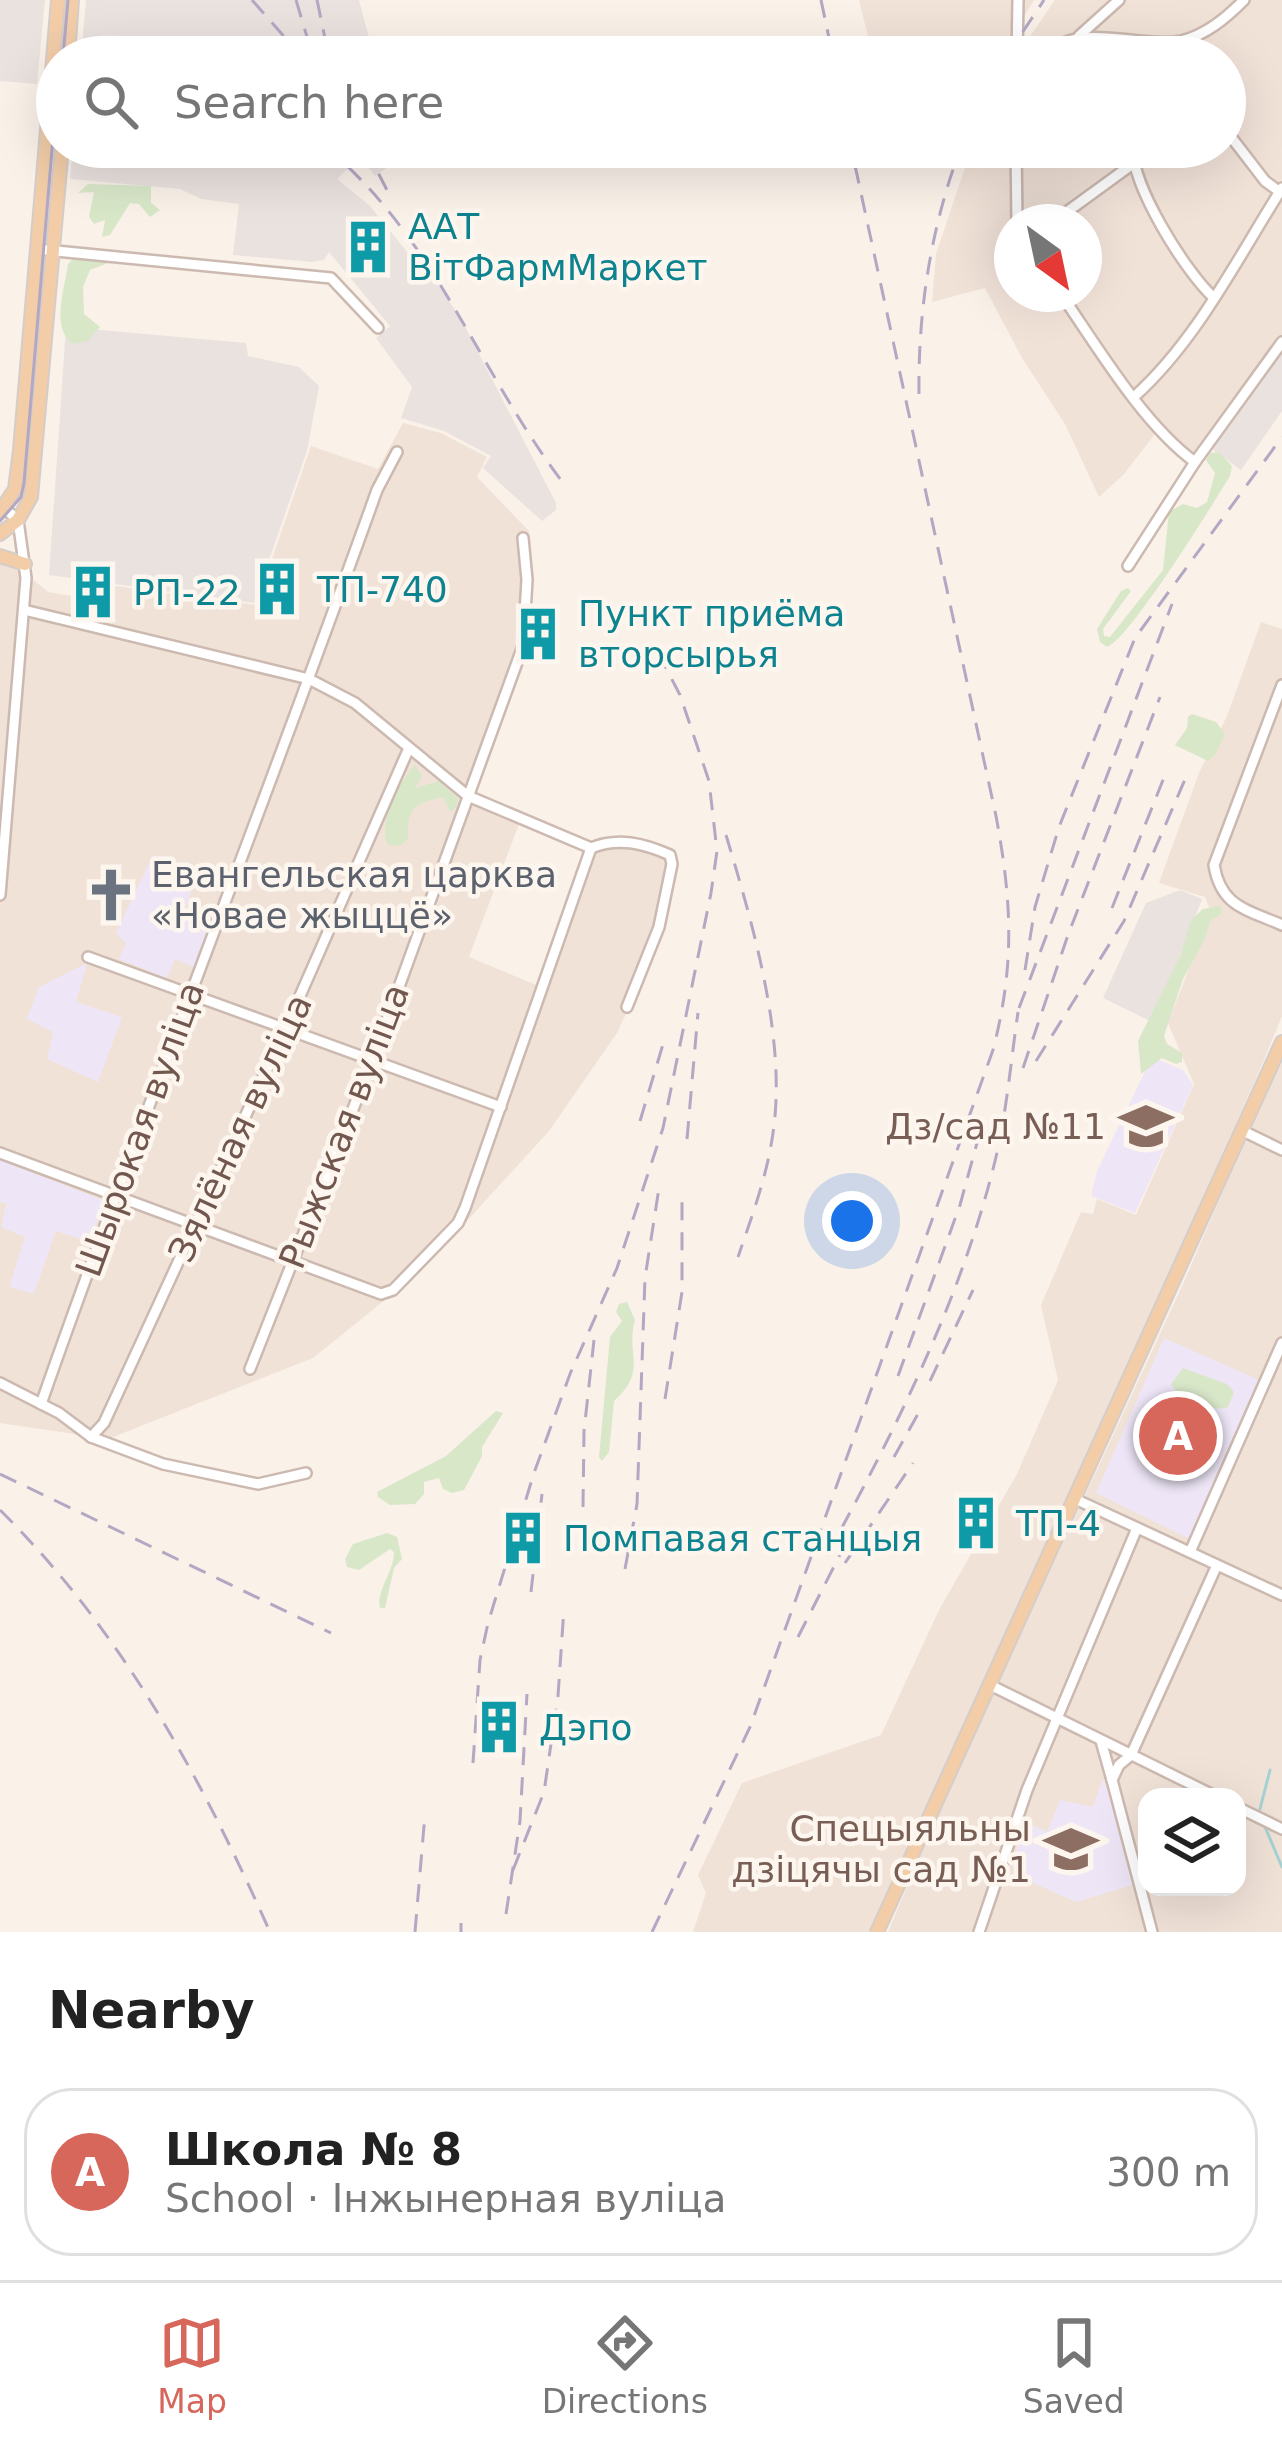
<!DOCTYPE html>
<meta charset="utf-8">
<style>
:root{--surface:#fff;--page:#f6f6f6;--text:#222;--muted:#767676;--line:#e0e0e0;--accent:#d7665b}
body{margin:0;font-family:"DejaVu Sans",sans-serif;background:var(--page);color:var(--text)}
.controls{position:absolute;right:36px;bottom:36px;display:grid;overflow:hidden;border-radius:24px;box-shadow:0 12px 48px #0002}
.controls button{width:108px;height:108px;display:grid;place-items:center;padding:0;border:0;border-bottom:3px solid var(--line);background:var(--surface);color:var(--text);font:60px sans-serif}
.compass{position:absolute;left:994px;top:204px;width:108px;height:108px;border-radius:50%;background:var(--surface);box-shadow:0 12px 48px #0002;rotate:147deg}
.you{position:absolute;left:852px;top:1221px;width:42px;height:42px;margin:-30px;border:9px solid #fff;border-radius:50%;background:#1a73e8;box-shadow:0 0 0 18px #1a73e833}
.badge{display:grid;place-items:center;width:78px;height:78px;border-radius:50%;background:var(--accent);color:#fff;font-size:39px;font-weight:700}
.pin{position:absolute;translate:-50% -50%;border:6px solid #fff;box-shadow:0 3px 12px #0006}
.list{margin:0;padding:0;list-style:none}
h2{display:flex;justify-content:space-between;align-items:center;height:156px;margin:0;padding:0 48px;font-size:51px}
h2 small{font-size:39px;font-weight:400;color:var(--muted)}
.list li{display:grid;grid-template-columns:78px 1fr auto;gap:36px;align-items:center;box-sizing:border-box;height:168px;margin:0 24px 24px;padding:0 24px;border:3px solid var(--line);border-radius:48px}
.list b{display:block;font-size:45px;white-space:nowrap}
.list p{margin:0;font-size:39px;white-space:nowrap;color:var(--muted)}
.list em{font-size:39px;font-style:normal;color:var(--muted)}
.icon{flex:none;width:66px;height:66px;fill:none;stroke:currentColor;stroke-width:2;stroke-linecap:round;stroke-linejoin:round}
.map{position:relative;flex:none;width:1282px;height:1932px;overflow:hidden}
.search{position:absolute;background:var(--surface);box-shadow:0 12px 48px #0002;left:36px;right:36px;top:36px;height:132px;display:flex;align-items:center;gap:30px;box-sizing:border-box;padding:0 42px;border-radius:66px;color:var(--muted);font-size:45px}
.sheet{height:348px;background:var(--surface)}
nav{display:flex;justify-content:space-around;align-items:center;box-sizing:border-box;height:168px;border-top:3px solid var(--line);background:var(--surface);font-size:33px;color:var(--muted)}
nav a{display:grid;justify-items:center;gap:6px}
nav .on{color:var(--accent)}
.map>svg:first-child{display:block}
.residential{fill:#f1e2d8;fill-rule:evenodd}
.industrial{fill:#eae2df}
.education{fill:#eee6f7}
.green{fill:#d9e7c9}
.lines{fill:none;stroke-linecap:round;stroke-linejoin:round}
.stream{stroke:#a6d2d3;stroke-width:3}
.minor-casing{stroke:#ccb9b0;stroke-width:14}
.major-casing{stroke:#d5cdca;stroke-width:16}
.minor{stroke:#fff;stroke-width:9}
.major{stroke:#f2cda8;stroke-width:12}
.tram{stroke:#b3a8c4;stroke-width:3}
.rail{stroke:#b3a8c4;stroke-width:3;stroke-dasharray:18 12;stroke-linecap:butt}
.labels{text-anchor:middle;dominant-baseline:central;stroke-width:9;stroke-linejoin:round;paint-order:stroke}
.culture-label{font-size:36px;fill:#0d838f;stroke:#fdf6ef;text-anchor:start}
.worship-label{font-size:36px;fill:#5b616d;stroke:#fdf6ef;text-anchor:start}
.street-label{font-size:36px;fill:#72574f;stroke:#fdf6ef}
.education-label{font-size:36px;fill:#785e54;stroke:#fdf6ef;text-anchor:end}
</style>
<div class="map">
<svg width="1282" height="1932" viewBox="0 0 1282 1932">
<rect width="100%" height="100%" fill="#faf1e9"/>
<g class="residential">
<polygon points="859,0 1034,0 1000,57 873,57"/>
<path d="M1055,0H1282V346L1194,470L1155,434L1124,474L1099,497L1065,424L1022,358L985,288L932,302L936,254L972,147H1225V57H1016ZM1012,222H1084V294H1012Z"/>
<polygon points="403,423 441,433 487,457 477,477 529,531 531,645 472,802 519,824 469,957 541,987 587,852 599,837 675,852 662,938 617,1033 549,1131 466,1222 391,1295 313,1358 108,1439 0,1423 0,562 14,564 48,592 102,601 108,585 256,605 311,446 378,469"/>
<polygon points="1261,622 1282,629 1282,1016 1261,1067 1042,1559 869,1932 693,1932 706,1893 698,1875 742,1783 881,1735 939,1610 1017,1474 1058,1380 1041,1305 1081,1212 1093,1214 1097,1199 1136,1215 1194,1084 1168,1023 1211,912 1205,897 1159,883 1199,773 1227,716"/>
<path d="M1282,1054V1932H888L930,1831L1183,1284ZM1147,1797H1237V1887H1147Z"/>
</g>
<g class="industrial">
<polygon points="0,0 45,0 37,84 0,81"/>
<polygon points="86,0 359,0 374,57 81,57"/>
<polygon points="73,147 377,147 388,167 375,176 360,157 337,179 369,205 421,269 427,269 460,317 556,503 556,510 542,521 483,468 491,456 444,431 401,418 412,387 376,338 390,326 329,252 324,260 312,262 233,255 239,204 201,199 180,189 70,179"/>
<polygon points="66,327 246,343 248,356 299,367 319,386 307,451 254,603 49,575"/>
<polygon points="1282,351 1282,411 1241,470 1212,449"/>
<polygon points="1180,890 1202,899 1154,1023 1103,998 1146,903"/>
</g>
<g class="education">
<polygon points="153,855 197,873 185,910 213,923 196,968 175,959 167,978 119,959 126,943 116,933"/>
<polygon points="87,963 76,1002 122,1017 98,1082 47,1059 53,1032 27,1019 39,987"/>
<polygon points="1152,1057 1183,1070 1193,1085 1135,1213 1091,1196 1097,1171"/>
<polygon points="0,1160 105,1201 90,1242 56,1231 34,1294 9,1287 25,1237 1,1227 6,1204 0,1201"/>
<polygon points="1164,1338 1259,1380 1192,1540 1096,1493"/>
<polygon points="1102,1781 1108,1782 1135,1884 1076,1902 1027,1880 1025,1872 1011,1866 1025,1822 1047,1832 1060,1800 1093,1807"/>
</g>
<g class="green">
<polygon points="88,184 151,186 151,203 160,210 150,217 139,204 130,203 110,235 102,237 105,220 94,224 89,217 94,192 78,193"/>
<path d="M87,256L109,258L111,262L90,270L83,287L84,314L100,327L88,341L73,344C50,327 65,289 68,264L74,258Z"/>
<path d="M1219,452L1232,466L1230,476C1213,504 1129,640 1107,647L1100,642L1097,629L1121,591L1128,588L1131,591L1103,629L1104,636L1110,637L1163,570L1169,512L1183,504L1197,508L1207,502L1215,473L1206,460L1210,453Z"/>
<polygon points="1192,714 1216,722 1225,734 1215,755 1208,761 1175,745 1187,728 1188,717"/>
<path d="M415,765L422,776L415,788L439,781L458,799L456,808L450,812L443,797C413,804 407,808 408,839L399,846L388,845C377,823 399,782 415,765Z"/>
<polygon points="1221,906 1221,914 1210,921 1205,939 1183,979 1164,1036 1167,1044 1182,1053 1182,1062 1176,1064 1162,1058 1141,1074 1138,1041 1181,954 1191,920 1203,909"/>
<path d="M627,1302L635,1320C625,1355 649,1370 614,1401L609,1452L602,1461L599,1457L610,1337L622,1321L616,1312L619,1304Z"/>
<path d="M1183,1368L1227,1384L1234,1392L1228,1407C1210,1413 1180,1400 1171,1384Z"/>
<polygon points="496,1411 503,1413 482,1447 482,1456 464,1490 452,1493 443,1489 439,1478 424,1482 424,1494 415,1504 390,1505 378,1497 377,1492 446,1456"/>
<path d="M387,1533L397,1537L402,1559L394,1568L385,1608H380C376,1590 394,1572 394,1552L390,1549L359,1570L347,1567L345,1559L353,1544Z"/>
</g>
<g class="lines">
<g class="stream">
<polyline points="1260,1809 1270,1770"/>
<polyline points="1265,1827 1282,1867"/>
</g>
<defs>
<g id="minor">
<polyline points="1079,36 1119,0"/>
<polyline points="1017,57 1018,0"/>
<path d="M1045,57C1075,19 1140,49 1181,41C1206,35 1226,18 1244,0"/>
<polyline points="1225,129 1265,181 1280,192"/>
<polyline points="1016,147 1017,222"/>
<path d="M1133,147C1131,185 1185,271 1213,297"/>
<polyline points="1053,222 1156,147"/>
<polyline points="46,250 331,278 378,328"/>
<path d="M1061,294C1098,348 1144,425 1195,462"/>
<path d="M1135,396C1197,340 1237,259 1282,188"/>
<polyline points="1128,566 1195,462 1282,342"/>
<polyline points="24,610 309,679 355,703 468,796 591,848"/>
<path d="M1282,685L1214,865C1221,907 1246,909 1282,925"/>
<path d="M591,848C618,837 643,843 670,855L672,864L659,927L627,1007"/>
<polyline points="0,895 26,578 18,520 4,508"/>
<polyline points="88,957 501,1107"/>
<polyline points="1241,1130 1282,1150"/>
<polyline points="0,1153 381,1294 393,1290 458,1223 465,1208 591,848"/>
<polyline points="250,1369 372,1061 523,646 527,580 523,538"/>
<polyline points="0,1383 59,1413 91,1437 163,1464 258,1484 306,1473"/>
<path d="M41,1404C148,1098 268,796 377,490L397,452"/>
<polyline points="91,1437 104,1423 285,1030 409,748"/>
<polyline points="1075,1499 1282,1595"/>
<polyline points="1190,1552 1282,1343"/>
<polyline points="990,1685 1217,1797"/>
<polyline points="1101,1741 1112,1780"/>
<polyline points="1237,1807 1282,1829"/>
<polyline points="979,1932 1027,1790 1137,1528"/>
<polyline points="1152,1932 1112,1780 1119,1765 1131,1755 1217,1565"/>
</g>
<g id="major">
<polyline points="68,57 72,0"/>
<polyline points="0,512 15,489 20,450 58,0"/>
<polyline points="0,534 18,520 31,497 62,147"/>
<polyline points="0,556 25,564"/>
<polyline points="877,1932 1282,1042"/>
</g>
</defs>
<use href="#minor" class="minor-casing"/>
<use href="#major" class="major-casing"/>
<use href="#minor" class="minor"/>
<use href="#major" class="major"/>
<g class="tram">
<polyline points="63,57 68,0"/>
<polyline points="0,521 21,497 24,483 57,90"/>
</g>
<g class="rail">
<polyline points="252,0 302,57"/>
<polyline points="296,0 313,57"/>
<polyline points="317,0 329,57"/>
<polyline points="821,0 833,57"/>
<polyline points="1006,57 1044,0"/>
<polyline points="286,147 337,170"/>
<path d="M326,147C437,240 479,373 564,484"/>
<polyline points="365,147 391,198"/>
<path d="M919,394C918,309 931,227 961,147"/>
<path d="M726,835C753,925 787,1040 773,1133C767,1176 752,1216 738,1257"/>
<polyline points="1112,908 1167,770"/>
<polyline points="1025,970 1035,907 1059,827 1135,638 1282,437"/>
<polyline points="1019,1008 1172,604"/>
<polyline points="1036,1061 1124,921 1186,777"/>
<polyline points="1023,1068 1068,935 1160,697"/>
<polyline points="640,1121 664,1041"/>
<polyline points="687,1139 698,1013"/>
<polyline points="898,1376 960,1205 977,1143"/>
<polyline points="930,1381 973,1290"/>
<polyline points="665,1399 682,1292 682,1200"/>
<polyline points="894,1457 918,1414"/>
<polyline points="0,1474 331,1633"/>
<polyline points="583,1507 584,1431 594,1340"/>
<path d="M0,1510C122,1631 201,1777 270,1932"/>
<path d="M827,1555C895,1431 963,1295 996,1157C1007,1109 1011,1060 1018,1012"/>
<polyline points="845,1563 913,1463"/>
<polyline points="625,1569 637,1504 645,1278 659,1188"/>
<polyline points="531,1592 542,1494"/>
<polyline points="798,1637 847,1541"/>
<polyline points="473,1763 480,1660 488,1623 534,1473 570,1374 617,1268 663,1128 711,893 717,851 709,781 680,695 653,643"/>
<polyline points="513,1870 544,1792 558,1696 564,1608"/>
<polyline points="506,1914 520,1821 527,1694"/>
<polyline points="415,1932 425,1814"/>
<polyline points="461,1932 461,1923"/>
<path d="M652,1932L750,1727L993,1050C1015,965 1012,902 996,816L851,147"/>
</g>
</g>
<defs>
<symbol id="building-bare" viewBox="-9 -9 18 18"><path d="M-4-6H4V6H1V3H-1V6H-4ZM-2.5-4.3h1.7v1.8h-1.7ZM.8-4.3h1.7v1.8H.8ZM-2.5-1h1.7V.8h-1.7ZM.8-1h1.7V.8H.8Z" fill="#0f9aa8" stroke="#fdf6ef" stroke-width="2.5" paint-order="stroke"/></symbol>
<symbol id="church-bare" viewBox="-9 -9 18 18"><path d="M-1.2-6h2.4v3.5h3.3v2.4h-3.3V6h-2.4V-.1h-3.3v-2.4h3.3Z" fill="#6b7280" stroke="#fdf6ef" stroke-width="2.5" paint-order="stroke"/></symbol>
<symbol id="school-bare" viewBox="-9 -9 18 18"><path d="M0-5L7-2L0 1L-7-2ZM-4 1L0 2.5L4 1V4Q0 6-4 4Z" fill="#8d6e63" stroke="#fdf6ef" stroke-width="2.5" paint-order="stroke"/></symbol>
</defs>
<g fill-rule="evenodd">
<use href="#building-bare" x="330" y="209" width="76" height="76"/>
<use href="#building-bare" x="239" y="551" width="76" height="76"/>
<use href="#building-bare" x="55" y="554" width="76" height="76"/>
<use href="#building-bare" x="500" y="596" width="76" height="76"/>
<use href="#church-bare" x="73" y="857" width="76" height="76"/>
<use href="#school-bare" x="1108" y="1088" width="76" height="76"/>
<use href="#building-bare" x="938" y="1485" width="76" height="76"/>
<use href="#building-bare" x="485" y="1500" width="76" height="76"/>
<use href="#building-bare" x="461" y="1689" width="76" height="76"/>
<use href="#school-bare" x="1033" y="1811" width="76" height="76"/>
</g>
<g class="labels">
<g class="culture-label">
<text x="408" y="226">ААТ<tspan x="408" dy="41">ВітФармМаркет</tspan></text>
<text x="317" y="589">ТП-740</text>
<text x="133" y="592">РП-22</text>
<text x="578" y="613">Пункт приёма<tspan x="578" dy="41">вторсырья</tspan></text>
<text x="1016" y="1523">ТП-4</text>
<text x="563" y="1538">Помпавая станцыя</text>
<text x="539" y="1727">Дэпо</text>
</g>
<g class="worship-label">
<text x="151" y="874">Евангельская царква<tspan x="151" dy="41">«Новае жыццё»</tspan></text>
</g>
<g class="street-label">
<text transform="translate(344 1126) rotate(-69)">Рыжская вуліца</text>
<text transform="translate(240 1128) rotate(-65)">Зялёная вуліца</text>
<text transform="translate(140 1129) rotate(-70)">Шырокая вуліца</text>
</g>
<g class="education-label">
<text x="1106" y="1126">Дз/сад №11</text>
<text x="1031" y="1828">Спецыяльны<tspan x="1031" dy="41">дзіцячы сад №1</tspan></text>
</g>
</g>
</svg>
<div class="controls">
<button><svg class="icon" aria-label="layers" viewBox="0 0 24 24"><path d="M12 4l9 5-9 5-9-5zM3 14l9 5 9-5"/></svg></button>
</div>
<svg class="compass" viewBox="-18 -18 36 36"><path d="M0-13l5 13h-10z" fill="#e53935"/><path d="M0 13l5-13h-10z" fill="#767676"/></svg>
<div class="you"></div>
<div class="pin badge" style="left:1178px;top:1436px">A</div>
<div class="search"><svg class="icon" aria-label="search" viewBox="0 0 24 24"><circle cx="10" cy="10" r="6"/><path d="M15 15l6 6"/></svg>Search here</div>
</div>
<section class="sheet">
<h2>Nearby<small></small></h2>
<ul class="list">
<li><span class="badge">A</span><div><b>Школа № 8</b><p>School · Інжынерная вуліца</p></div><em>300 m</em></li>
</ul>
</section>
<nav>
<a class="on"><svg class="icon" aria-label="map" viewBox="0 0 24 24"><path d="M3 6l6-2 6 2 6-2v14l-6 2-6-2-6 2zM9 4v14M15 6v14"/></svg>Map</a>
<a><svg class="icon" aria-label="directions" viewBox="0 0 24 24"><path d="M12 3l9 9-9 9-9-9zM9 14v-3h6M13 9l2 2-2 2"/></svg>Directions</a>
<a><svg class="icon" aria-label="saved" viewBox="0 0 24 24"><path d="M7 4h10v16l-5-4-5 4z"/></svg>Saved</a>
</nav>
